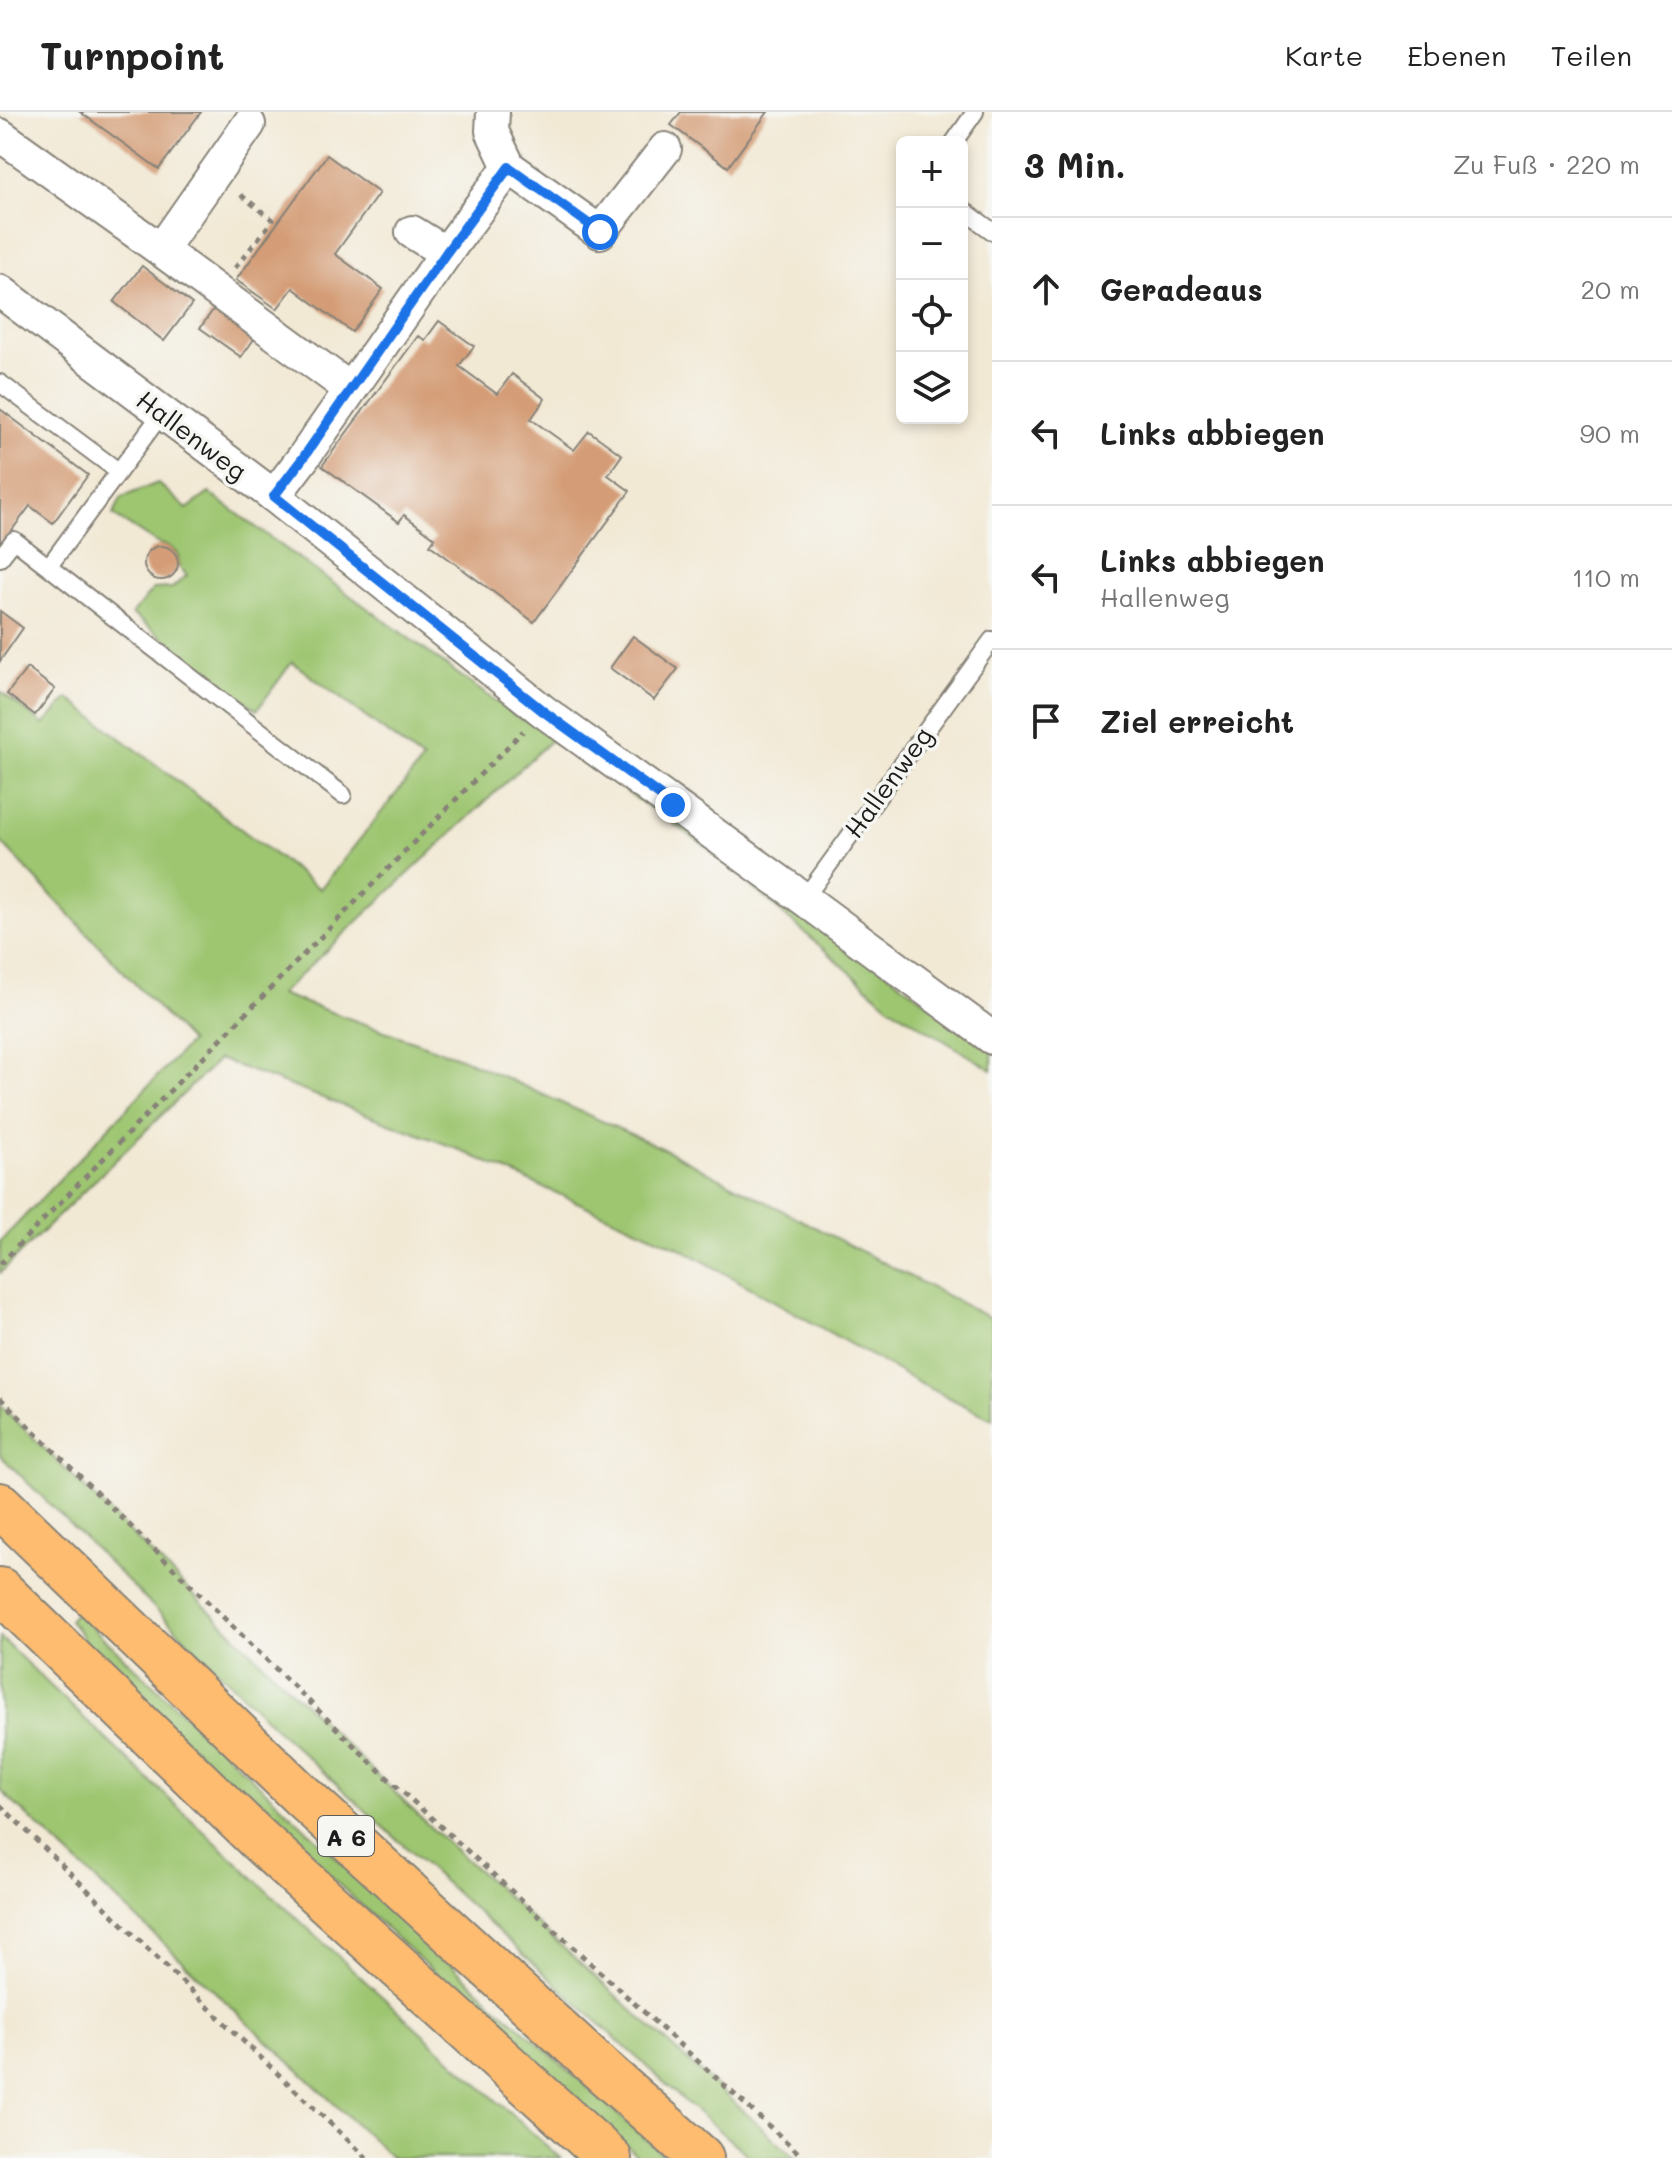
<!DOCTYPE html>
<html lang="de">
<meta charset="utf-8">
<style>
:root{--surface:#fff;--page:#f6f6f6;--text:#222;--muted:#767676;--line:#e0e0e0}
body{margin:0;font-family:Mali,sans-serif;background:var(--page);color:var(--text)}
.controls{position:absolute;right:24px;top:24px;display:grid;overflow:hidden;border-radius:12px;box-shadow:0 4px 12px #0003}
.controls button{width:72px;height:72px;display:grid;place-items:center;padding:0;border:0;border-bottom:2px solid var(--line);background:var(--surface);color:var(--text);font:40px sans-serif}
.stop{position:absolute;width:24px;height:24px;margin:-18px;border:6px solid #1a73e8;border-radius:50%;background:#fff}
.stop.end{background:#1a73e8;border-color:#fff;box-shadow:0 2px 8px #0008}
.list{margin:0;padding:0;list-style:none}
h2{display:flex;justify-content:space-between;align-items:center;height:104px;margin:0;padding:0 32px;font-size:34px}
h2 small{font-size:26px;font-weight:400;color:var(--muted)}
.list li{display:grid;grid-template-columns:52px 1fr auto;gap:24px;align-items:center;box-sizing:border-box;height:144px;padding:0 32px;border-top:2px solid var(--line)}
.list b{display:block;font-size:30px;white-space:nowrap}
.list p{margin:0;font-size:26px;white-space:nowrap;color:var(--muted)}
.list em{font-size:26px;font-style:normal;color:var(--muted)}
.icon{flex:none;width:44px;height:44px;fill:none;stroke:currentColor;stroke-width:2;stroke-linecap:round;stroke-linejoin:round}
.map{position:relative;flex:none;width:992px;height:2046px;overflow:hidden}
header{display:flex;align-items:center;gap:48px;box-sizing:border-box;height:112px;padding:0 40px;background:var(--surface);border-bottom:2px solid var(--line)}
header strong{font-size:38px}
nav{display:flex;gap:44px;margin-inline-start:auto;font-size:28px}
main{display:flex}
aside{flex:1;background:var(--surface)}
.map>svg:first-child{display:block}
.green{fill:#9ec671;stroke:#5d7146;stroke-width:2}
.building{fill:#d49d77}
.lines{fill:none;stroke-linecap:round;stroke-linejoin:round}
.service-casing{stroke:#878278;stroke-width:20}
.minor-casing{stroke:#878278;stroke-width:36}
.motorway-casing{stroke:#878278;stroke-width:48}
.path{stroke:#878278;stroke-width:5;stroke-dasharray:6 6;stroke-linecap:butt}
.service{stroke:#fff;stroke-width:16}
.minor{stroke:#fff;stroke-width:32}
.motorway{stroke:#fdbc70;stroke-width:44}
.route{stroke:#1a73e8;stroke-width:10}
.labels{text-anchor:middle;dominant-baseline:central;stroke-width:7;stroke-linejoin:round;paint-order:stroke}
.shield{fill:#f6f6f2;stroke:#5d5d5c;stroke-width:2}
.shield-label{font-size:24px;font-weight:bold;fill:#1c1c1c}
.street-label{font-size:26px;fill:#1c1c1c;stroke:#f6f6f2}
</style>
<header>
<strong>Turnpoint</strong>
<nav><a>Karte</a><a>Ebenen</a><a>Teilen</a></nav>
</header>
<main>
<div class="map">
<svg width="992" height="2046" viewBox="0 0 992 2046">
<rect width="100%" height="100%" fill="#f6f6f2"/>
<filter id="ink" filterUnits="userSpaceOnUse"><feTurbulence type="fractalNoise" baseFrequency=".0125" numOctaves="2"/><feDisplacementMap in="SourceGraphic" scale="16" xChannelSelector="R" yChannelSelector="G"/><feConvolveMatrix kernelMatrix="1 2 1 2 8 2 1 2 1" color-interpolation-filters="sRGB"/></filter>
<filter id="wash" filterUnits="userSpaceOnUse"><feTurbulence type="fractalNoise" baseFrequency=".006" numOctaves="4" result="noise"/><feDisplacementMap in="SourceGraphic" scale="32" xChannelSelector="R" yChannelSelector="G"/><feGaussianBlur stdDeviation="1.8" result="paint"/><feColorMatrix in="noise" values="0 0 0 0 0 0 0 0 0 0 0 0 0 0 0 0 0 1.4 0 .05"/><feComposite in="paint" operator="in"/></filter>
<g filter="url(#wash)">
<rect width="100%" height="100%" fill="#f2e9d5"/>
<g class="green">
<polygon points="158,371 187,397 209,381 520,607 552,614 992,938 992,958 890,895 704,733 551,628 280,882 461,946 664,1037 992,1207 992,1307 921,1272 680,1136 453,1035 219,947 0,1161 0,1130 190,930 0,729 0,579 44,613 68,586 320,777 423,648 292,550 257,598 132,502 153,477 172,476 187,463 179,455 178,443 170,435 157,431 113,403 122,385"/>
<polygon points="0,1293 429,1714 795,2046 751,2046 680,1985 287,1627 0,1343"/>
<path d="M76,1500L342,1751L492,1890L667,2046H640C450,1879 266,1706 84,1531L80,1521L69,1508Z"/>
<path d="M0,1525C183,1703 370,1875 560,2046H392L0,1678Z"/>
</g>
<g id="blocks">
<g class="building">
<polygon points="80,0 201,0 159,57"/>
<polygon points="681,0 768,0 728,55 671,13"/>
<polygon points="327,43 379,81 335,142 383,177 352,220 293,176 277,197 236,168"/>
<polygon points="142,154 192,192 164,229 114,190"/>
<polygon points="216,194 257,223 241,245 200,216"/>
<polygon points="439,209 474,234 459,254 497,282 512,262 545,287 531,307 574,338 589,319 622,343 608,363 630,379 534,510 430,433 435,426 404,403 399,410 322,354 418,224 425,228"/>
<polygon points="0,297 88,363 53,411 30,394 0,434"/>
<circle cx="161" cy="451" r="17"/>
<polygon points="0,499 23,516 0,549"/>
<polygon points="633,524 678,557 654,588 610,556"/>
<polygon points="27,556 55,577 35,603 7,582"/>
</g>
</g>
</g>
<g filter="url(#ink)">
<use href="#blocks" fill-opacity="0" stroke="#878278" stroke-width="2"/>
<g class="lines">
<defs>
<g id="service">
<polyline points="954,30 975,0"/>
<polyline points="962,97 992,119"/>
<polyline points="0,271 118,359"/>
<polyline points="0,446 14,428 343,683"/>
<polyline points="49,454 162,301"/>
<polyline points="804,787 992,528"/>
</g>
<g id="minor">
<polyline points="493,0 492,19 509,55 600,120 665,37"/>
<polyline points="0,23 161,138 350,277"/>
<polyline points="412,120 446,141"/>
<polyline points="161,138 249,12"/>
<polyline points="0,179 274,384 543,599 804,787 992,926"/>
<polyline points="274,384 303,346 446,141 509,55"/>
</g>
<g id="motorway">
<polyline points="0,1393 301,1683 594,1951 701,2046"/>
<polyline points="0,1478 259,1728 609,2046"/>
</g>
</defs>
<use href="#service" class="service-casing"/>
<use href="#minor" class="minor-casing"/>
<use href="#motorway" class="motorway-casing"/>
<g class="path">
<polyline points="235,156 273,108 237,80"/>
<polyline points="0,1152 523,619"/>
<polyline points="0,1286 382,1661 804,2046"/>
<polyline points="0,1693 239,1925 367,2046"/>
</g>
<use href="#service" class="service"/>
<use href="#minor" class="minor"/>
<use href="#motorway" class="motorway"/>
</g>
</g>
<g class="lines" filter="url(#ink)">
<polyline class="route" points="600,120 509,55 446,141 303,346 274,384 543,599 673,693"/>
</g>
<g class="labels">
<rect class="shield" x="318" y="1704" width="56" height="40" rx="6"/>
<g class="shield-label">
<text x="346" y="1724">A 6</text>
</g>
<g class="street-label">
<text transform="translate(192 323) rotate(37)">Hallenweg</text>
<text transform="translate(888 670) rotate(-54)">Hallenweg</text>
</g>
</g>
</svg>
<div class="controls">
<button>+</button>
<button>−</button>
<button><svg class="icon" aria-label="locate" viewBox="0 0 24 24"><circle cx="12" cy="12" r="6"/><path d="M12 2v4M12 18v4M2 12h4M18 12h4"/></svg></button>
<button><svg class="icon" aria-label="layers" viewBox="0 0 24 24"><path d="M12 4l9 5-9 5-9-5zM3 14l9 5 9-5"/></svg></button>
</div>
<div class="stop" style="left:600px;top:120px"></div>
<div class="stop end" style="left:673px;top:693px"></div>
</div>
<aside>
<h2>3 Min.<small>Zu Fuß · 220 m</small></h2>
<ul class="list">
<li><svg class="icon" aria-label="ahead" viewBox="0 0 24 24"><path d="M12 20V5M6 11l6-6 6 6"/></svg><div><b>Geradeaus</b></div><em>20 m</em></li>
<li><svg class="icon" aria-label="left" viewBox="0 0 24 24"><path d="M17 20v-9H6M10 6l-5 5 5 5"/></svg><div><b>Links abbiegen</b></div><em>90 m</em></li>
<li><svg class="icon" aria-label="left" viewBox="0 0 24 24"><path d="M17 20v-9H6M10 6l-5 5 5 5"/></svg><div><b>Links abbiegen</b><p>Hallenweg</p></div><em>110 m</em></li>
<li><svg class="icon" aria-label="arrive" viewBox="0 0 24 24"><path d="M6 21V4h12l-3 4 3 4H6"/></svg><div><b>Ziel erreicht</b></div></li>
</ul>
</aside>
</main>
